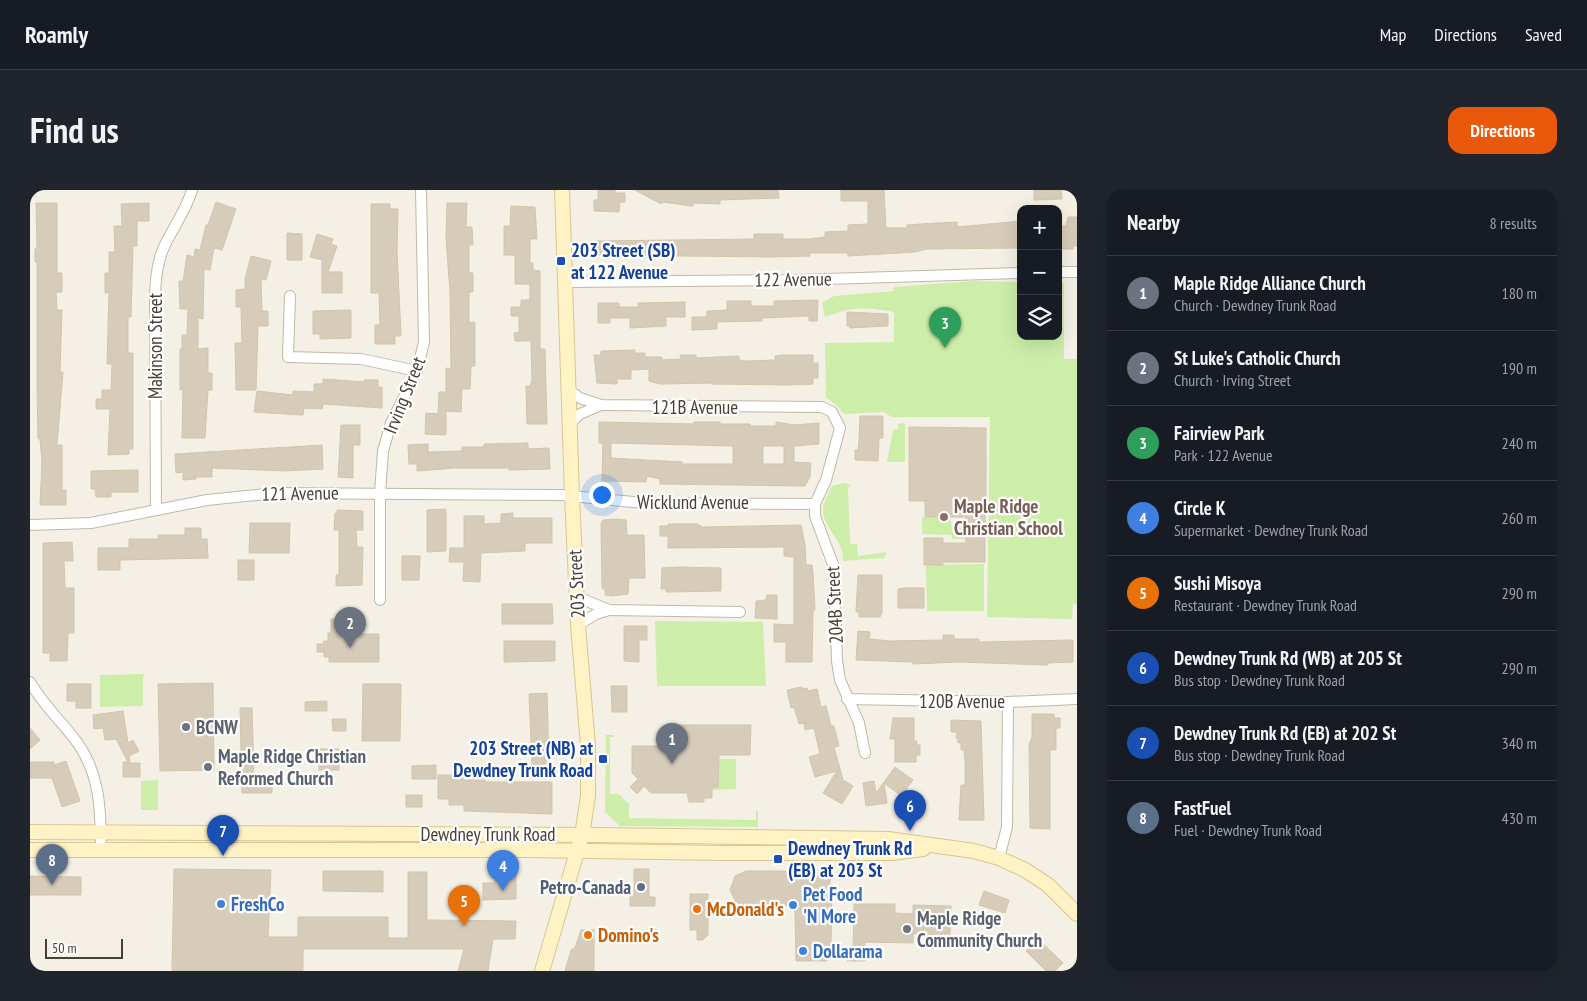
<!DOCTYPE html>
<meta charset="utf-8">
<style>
:root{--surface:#171b24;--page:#20242c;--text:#f1f3f6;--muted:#9ea1a6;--line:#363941;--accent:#ea580c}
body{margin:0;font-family:"PT Sans Narrow",sans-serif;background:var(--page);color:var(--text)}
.controls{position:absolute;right:15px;top:15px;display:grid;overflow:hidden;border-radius:10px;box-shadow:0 5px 20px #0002}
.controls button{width:45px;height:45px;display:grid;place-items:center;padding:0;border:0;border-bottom:1px solid var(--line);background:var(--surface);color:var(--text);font:25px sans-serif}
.scale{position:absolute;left:15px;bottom:12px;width:78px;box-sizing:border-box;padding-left:5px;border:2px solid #484034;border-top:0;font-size:14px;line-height:18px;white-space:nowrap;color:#484034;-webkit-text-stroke:4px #fff;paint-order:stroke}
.you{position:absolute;left:571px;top:304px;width:18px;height:18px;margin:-12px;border:4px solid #fff;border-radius:50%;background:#1a73e8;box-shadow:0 0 0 8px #1a73e833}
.badge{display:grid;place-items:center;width:32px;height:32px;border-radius:50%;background:var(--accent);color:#fff;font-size:16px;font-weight:700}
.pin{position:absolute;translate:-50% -41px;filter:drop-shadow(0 1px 2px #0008)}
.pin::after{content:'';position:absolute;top:26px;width:18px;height:15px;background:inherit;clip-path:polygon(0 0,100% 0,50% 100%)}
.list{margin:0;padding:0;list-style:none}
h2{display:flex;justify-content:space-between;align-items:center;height:65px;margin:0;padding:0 20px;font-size:21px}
h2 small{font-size:16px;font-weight:400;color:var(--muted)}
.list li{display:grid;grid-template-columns:32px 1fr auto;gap:15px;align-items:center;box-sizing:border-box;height:75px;padding:0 20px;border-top:1px solid var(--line)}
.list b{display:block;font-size:19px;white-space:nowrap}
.list p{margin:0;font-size:16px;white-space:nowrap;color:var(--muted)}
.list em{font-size:16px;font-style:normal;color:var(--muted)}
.icon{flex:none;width:28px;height:28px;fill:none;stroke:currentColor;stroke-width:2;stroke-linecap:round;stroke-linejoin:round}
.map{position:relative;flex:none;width:1047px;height:781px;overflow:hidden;border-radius:15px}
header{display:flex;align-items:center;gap:30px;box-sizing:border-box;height:70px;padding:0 25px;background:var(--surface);border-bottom:1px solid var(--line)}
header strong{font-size:24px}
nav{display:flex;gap:28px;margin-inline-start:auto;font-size:18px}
.intro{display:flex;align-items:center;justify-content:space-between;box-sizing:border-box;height:120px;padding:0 30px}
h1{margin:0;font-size:35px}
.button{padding:12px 22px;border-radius:15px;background:var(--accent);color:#fff;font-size:18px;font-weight:700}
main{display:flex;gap:30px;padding:0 30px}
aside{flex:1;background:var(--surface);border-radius:15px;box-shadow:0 5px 20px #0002}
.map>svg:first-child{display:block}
.green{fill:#cdeea9}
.building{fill:#d7ccb9;stroke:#d3c4ab;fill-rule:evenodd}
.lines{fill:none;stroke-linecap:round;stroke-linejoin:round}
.street-casing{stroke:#c1b8a6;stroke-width:12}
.secondary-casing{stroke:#d9c78f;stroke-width:16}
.street{stroke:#fff;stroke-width:10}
.secondary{stroke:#fff2c4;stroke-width:14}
.transit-dot{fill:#1a4fb4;stroke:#fff;stroke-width:2}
.education-dot{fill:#8d6e63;stroke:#fff;stroke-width:2}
.worship-dot{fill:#6b7280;stroke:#fff;stroke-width:2}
.service-dot{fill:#5c6f8a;stroke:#fff;stroke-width:2}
.shop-dot{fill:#3f7fe0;stroke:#fff;stroke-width:2}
.food-dot{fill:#e8710a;stroke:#fff;stroke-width:2}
.labels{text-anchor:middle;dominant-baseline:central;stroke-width:4.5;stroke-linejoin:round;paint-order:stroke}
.transit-label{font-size:19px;font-weight:bold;fill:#164399;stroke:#fff;text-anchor:start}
.street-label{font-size:19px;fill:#484034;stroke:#fff}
.education-label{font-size:19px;font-weight:bold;fill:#785e54;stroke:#fff;text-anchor:start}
.worship-label{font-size:19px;font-weight:bold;fill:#5b616d;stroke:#fff;text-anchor:start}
.service-label{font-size:19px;font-weight:bold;fill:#4e5e75;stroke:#fff;text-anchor:end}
.shop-label{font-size:19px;font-weight:bold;fill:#366cbe;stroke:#fff;text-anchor:start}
.food-label{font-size:19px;font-weight:bold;fill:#c56008;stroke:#fff;text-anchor:start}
</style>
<header>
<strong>Roamly</strong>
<nav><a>Map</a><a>Directions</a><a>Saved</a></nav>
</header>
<div class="intro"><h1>Find us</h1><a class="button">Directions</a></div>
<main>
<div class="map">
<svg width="1047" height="781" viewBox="0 0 1047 781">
<rect width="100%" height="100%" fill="#f4f0e5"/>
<g class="green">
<path d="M943,91L991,92V146H1028V93H1034V169H1047V414H1043L1042,429L957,427L960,227H862L853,222L814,224L804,213L796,208L795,153L864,152V122C836,117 822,116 795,127L792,113L804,106L863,101L864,97Z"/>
<polygon points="875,233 875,272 857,272 863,240 868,239 868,234"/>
<path d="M813,293L821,295L818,298L820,354H827L828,366L856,362L857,364L853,368L813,371C814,348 792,339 793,318C794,311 799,303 802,296Z"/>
<polygon points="892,327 919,327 922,337 936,338 936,349 922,349 921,345 892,344"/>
<polygon points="954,374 954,421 897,421 896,375"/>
<polygon points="625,431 733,432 736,496 627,496"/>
<polygon points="115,484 113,488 113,516 70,517 70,485"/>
<polygon points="576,545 584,545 584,547 580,547 580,604 589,604 599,614 599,628 726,630 726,621 728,621 728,637 590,636 575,622"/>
<polygon points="683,569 706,569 706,599 682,600 682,597 688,597 688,579"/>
<polygon points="128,590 128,620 111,620 111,591"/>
</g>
<g class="building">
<polygon points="568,0 585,0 585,3 595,3 595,12 590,12 589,22 564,21 564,10 568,10"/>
<polygon points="605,0 748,0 749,8 690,10 690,14 663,13 663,16 632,12 631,14"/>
<polygon points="811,0 854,0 856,38 877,38 877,35 907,33 927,32 927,37 991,31 991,58 897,59 885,62 818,66 818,63 780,63 780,66 743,67 565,65 565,51 724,49 724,44 753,44 753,49 780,49 795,47 795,42 818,41 818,35 838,34 838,11 811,11"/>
<polygon points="1004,0 1031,0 1032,9 1004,10"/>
<polygon points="186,12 206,19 192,60 184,58 180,80 174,79 173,129 168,128 168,159 178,158 178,183 182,183 182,200 178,200 175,248 152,248 153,200 150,200 150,159 152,159 152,145 157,145 158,119 150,119 149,91 153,91 157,65 164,67 165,59 170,60 176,35 178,35"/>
<polygon points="6,13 27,13 27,83 32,83 32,102 26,102 27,120 32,120 30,182 33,182 27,255 32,255 32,300 36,300 36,315 10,315 12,271 10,249 8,249 7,198 7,72 5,72 5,59 7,59"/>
<polygon points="119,13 119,31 107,31 107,56 103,56 101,127 98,127 98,163 103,163 103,259 99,259 99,264 78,265 80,219 66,219 66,209 72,209 72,200 81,200 82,174 77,174 79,103 75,103 75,83 79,83 79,62 85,62 84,36 92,36 91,14"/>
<polygon points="417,13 437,13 436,37 442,37 443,55 439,55 439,83 443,83 443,102 439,102 439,133 445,132 445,176 441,176 440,199 432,199 431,222 416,221 416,245 395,244 396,223 408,224 409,202 416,202 416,178 421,179 420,102 416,48"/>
<polygon points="341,14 360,14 360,19 368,19 367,60 371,146 365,146 365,154 345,154 345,135 350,135 349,103 341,103"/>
<polygon points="481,16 505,17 507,49 500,49 500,73 503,73 503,80 510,81 510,159 515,159 517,234 497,234 496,196 500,196 502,191 501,151 485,151 484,143 489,142 489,126 481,126 481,117 491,117 491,110 500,110 500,94 485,94 485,65 474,65 474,36 480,36"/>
<polygon points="1038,27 1047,27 1047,56 1043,56 1043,59 1031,59 1031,36 1036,36"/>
<polygon points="257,43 272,44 272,70 257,70"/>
<polygon points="287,44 303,49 301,54 307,56 298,82 312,82 312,103 292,103 292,70 280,67"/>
<polygon points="221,66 241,71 236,90 231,89 232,121 238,121 238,136 228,136 226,200 206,200 205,153 212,153 211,117 206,117 206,100 215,99 215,89"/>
<polygon points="788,110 787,131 779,131 779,126 732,128 732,131 687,132 687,139 662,140 662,127 677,127 677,121 697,120 697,111 721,111 721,116 744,116 744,111"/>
<polygon points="655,112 655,127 636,127 636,136 600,138 600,128 580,128 580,133 568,133 568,113 589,113 589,117 608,117 608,113"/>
<polygon points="321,120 321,148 290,149 290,144 283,144 283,121"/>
<polygon points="817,122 858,124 858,136 820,138 820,136 817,136"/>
<polygon points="605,160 605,163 615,163 615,167 632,167 632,170 651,169 650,165 666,165 666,168 709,166 709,170 717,171 745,170 745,166 753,165 783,165 783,173 788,173 788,188 783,188 783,194 757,195 681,194 681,193 630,194 619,191 619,179 601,180 601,189 587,189 587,194 567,193 564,165 571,165 571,161"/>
<polygon points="293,189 334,192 334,190 348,190 348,197 352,197 352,218 293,214 292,219 274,218 273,225 224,222 227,201 263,205 263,201 284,202 284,194 293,194"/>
<polygon points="830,226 853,226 853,248 849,248 848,271 825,270 825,260 828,260 829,250"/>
<path d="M569,232L664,234V232H690V234H720V236H746V232L764,235L789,233V254L764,256V272L781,273L780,287L775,296L630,294V289L617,286L616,292L572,291L573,253H569ZM581,253L703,256V274H652V272L581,268ZM733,256H754V274H733Z"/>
<polygon points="311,235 330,235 330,255 323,255 323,288 308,287"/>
<polygon points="879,237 956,238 956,311 959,311 959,320 955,320 955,372 913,372 913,375 894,375 894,348 913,348 913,353 936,353 936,327 895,327 895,311 879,311"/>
<polygon points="498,253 498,259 519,258 520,279 479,280 479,278 425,278 387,281 387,274 379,274 378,255 398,254 398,262 432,261 432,257 454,257 454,254"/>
<polygon points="292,255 293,279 255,281 182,278 182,287 166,287 166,289 153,290 153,282 146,283 145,264"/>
<polygon points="108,280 108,302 81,302 81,307 66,307 65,299 61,299 61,281"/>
<polygon points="416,319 416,361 397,362 397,320"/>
<polygon points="307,320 333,321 333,340 326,340 327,357 333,357 332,395 306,396 306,385 309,385 309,340 304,340 305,323 307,323"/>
<polygon points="483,323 483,328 522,328 522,353 495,353 495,361 451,363 450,392 433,391 434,372 419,372 420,358 434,358 434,326 454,326 454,334 471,333 471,324"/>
<polygon points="587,329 596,330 597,345 614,345 615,388 599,388 598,404 581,406 575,405 575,400 572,398 571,334 573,330"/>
<polygon points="220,333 260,333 259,363 219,363"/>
<polygon points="638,334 668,334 672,337 771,335 775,355 776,375 782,375 783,384 785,420 783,420 782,472 756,472 756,452 744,452 744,434 764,435 764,367 754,366 754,357 638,358 638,346 630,346 630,336 638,336"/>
<polygon points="155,338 171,338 171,349 177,349 178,368 90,370 90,380 68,380 68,358 99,358 99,349 128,349 128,345 155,345"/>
<polygon points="42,352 43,371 34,371 35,398 44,398 44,443 38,443 37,471 20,471 20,463 13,463 13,353"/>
<polygon points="372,366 390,366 389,390 372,390"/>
<rect x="208" y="370" width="16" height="20"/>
<polygon points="649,377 691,378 691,401 636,402 636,399 631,399 632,378"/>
<polygon points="828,385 852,385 852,423 850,427 829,427 829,422 826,422"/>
<polygon points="874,398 894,398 894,418 868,418 868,399"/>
<polygon points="737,405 747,405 747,429 725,428 726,411 736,410"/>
<polygon points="472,414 522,414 523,434 472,434"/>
<polygon points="301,429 317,429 317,444 349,444 349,472 299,472 299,467 294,467 294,462 287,462 287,454 293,454 294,451 298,451 298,443 301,443"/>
<polygon points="594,436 617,436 617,450 609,450 609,472 594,471"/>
<polygon points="828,441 840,442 839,449 860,451 913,450 913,445 924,445 924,449 949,449 949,452 1043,450 1043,472 1018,473 1018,475 929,472 883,474 883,472 826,470"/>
<polygon points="474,451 525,451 525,471 474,472"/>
<polygon points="183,493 184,580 130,581 128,494"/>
<polygon points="37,494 61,494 61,518 46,518 46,511 37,511"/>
<polygon points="333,494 371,494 370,551 332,551"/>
<polygon points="581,496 597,496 597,522 582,522"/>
<polygon points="772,497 772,499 777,498 778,501 787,499 791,517 796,516 801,536 804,536 809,556 804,557 813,590 823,596 812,614 793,603 807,581 785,587 779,567 790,564 784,538 775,540 774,533 769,534 764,517 761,518 757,500"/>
<polygon points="517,503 519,574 502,575 499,504"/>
<polygon points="297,511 297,521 275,521 275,512"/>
<polygon points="210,518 222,518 224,590 242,593 242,603 212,603"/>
<polygon points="93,521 98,553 103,550 109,561 99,566 100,573 110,573 110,587 93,587 93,572 98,572 86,549 75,550 73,538 64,539 63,525"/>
<polygon points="1002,524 1024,524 1024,528 1030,528 1030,538 1026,538 1026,560 1020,560 1020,639 1000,638 999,555 1002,547"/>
<polygon points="863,528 884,528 884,551 887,551 887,555 890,555 890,565 886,565 886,572 865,572 865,549 860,549"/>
<polygon points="302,529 316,529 316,541 303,541"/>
<polygon points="921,530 951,531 954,630 929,630 931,595 935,595 935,572 934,560 931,560 931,553 928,553 928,548 926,548 927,542 921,542"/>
<polygon points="642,535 721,535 720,565 689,565 688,597 682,597 682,608 674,608 674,612 659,612 657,603 621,603 614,596 607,604 600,597 608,589 602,583 602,556 642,556"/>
<polygon points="0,538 10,550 0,559"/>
<rect x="289" y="559" width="20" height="21"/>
<polygon points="36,571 50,611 32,617 22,588 0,588 0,572 24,572 24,575"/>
<polygon points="406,575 406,589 382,589 382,576"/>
<polygon points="865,577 883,590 871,606 854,593 857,613 836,616 833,593 844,591 846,603"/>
<polygon points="408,585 433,585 433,590 455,590 455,592 522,592 522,624 434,621 434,615 419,615 419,609 408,609"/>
<rect x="376" y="605" width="16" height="12"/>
<polygon points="466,675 486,676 486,709 453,710 453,693 465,693"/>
<polygon points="144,679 241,680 238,747 268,747 268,727 358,727 358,748 378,748 378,682 397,682 397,730 486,731 485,749 463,749 458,781 428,781 434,759 273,759 273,781 142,781"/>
<polygon points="604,679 619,679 619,707 625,707 625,716 600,716 600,706 604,706"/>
<polygon points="802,680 799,698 802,698 801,759 797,771 766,771 765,722 760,716 711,715 706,712 700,700 705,686 716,681 784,681 784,684"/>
<polygon points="293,681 353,681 353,702 293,701"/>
<polygon points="0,686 51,687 51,705 0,705"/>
<polygon points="954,701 979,710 975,723 949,715"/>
<polygon points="660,704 678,704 678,745 673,750 667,750 667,740 660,740"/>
<polygon points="824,714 865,714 865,723 883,724 883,715 921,716 920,745 883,744 883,753 835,752 835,771 817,771 817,761 823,761"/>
<polygon points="551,740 564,740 564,781 535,781 541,760 545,758"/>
<polygon points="1008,749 1033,773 1025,781 1016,781 996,761"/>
</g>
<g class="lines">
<defs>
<g id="street">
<polyline points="1028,82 1047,82"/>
<polyline points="536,92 765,90 991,83"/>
<polyline points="260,106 258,167 331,169 387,181"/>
<polyline points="540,201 550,208 571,215 792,217 802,222 810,238 796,290 785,314 785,326 804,377 807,471 810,490 829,533 835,563"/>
<polyline points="540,233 550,224 571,215"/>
<path d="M126,320L125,111C125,93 126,74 134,57C143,37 156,21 162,0"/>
<polyline points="0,335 61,333 177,310 245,303 531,305 613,313 785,314"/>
<polyline points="547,407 579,420 710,422"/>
<polyline points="350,410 350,303 353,261 361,233 387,181 394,152 391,0"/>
<polyline points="548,435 566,424 579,420"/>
<path d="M0,492C12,513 28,528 43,547C70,580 71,619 71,661"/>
<polyline points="817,509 978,512 1047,509"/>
<polyline points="969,668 977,637 978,512"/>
</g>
<g id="secondary">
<polyline points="0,642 569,645 858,649 944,661 969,668 995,680 1018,695 1047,724"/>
<polyline points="0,660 495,660 693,663 862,663 893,659"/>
<polyline points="512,781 552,645 558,606 558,556 548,435 542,306 532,0"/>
</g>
</defs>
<use href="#street" class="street-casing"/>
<use href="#secondary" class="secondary-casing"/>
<use href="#street" class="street"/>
<use href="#secondary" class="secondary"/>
</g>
<g class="transit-dot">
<rect x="526" y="66" width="10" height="10" rx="2.5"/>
<rect x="568" y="564" width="10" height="10" rx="2.5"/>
<rect x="743" y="664" width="10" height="10" rx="2.5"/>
</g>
<circle class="education-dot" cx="914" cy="327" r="5"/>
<g class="worship-dot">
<circle cx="156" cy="537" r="5"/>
<circle cx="178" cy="577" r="5"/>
<circle cx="877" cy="739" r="5"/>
</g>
<circle class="service-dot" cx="611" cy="697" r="5"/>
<g class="shop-dot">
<circle cx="191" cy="714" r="5"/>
<circle cx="763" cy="715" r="5"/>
<circle cx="773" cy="761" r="5"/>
</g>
<g class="food-dot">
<circle cx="667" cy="719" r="5"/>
<circle cx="558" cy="745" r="5"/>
</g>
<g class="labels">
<g class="transit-label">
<text x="541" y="60">203 Street (SB)<tspan x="541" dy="22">at 122 Avenue</tspan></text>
<text x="563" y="558" text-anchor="end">203 Street (NB) at<tspan x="563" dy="22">Dewdney Trunk Road</tspan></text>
<text x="758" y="658">Dewdney Trunk Rd<tspan x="758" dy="22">(EB) at 203 St</tspan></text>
</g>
<g class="street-label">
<text transform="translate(763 89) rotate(-1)">122 Avenue</text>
<text transform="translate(125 156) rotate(-90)">Makinson Street</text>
<text transform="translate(374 205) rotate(-68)">Irving Street</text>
<text x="665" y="217">121B Avenue</text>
<text transform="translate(270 303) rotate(-1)">121 Avenue</text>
<text x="663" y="312">Wicklund Avenue</text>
<text transform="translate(546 394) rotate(-93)">203 Street</text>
<text transform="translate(804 415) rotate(-93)">204B Street</text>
<text x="932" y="511">120B Avenue</text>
<text x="458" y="644">Dewdney Trunk Road</text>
</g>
<g class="education-label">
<text x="924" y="316">Maple Ridge<tspan x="924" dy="22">Christian School</tspan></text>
</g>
<g class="worship-label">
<text x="166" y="537">BCNW</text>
<text x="188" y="566">Maple Ridge Christian<tspan x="188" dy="22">Reformed Church</tspan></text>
<text x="887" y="728">Maple Ridge<tspan x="887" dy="22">Community Church</tspan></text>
</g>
<g class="service-label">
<text x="601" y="697">Petro-Canada</text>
</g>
<g class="shop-label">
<text x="773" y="704">Pet Food<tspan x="773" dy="22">'N More</tspan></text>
<text x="201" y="714">FreshCo</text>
<text x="783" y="761">Dollarama</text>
</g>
<g class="food-label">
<text x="677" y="719">McDonald's</text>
<text x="568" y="745">Domino's</text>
</g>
</g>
</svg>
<div class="controls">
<button>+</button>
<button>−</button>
<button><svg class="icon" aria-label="layers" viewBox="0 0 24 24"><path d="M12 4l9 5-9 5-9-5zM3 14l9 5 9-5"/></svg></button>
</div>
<div class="scale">50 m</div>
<div class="you"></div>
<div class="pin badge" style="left:642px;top:574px;background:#6b7280">1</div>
<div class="pin badge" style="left:320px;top:458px;background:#6b7280">2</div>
<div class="pin badge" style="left:915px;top:158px;background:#2e9e5b">3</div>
<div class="pin badge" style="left:473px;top:701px;background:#3f7fe0">4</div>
<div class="pin badge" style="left:434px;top:736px;background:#e8710a">5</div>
<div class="pin badge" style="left:880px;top:641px;background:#1a4fb4">6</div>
<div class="pin badge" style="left:193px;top:666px;background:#1a4fb4">7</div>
<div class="pin badge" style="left:22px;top:695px;background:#5c6f8a">8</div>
</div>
<aside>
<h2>Nearby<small>8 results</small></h2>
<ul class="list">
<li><span class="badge" style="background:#6b7280">1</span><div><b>Maple Ridge Alliance Church</b><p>Church · Dewdney Trunk Road</p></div><em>180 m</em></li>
<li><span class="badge" style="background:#6b7280">2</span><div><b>St Luke's Catholic Church</b><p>Church · Irving Street</p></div><em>190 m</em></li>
<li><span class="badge" style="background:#2e9e5b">3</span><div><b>Fairview Park</b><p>Park · 122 Avenue</p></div><em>240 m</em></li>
<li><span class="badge" style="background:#3f7fe0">4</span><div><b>Circle K</b><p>Supermarket · Dewdney Trunk Road</p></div><em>260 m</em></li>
<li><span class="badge" style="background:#e8710a">5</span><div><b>Sushi Misoya</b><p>Restaurant · Dewdney Trunk Road</p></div><em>290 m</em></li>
<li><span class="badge" style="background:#1a4fb4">6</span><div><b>Dewdney Trunk Rd (WB) at 205 St</b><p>Bus stop · Dewdney Trunk Road</p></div><em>290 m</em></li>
<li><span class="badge" style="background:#1a4fb4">7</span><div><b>Dewdney Trunk Rd (EB) at 202 St</b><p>Bus stop · Dewdney Trunk Road</p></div><em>340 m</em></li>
<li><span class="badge" style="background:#5c6f8a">8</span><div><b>FastFuel</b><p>Fuel · Dewdney Trunk Road</p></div><em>430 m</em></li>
</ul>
</aside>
</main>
